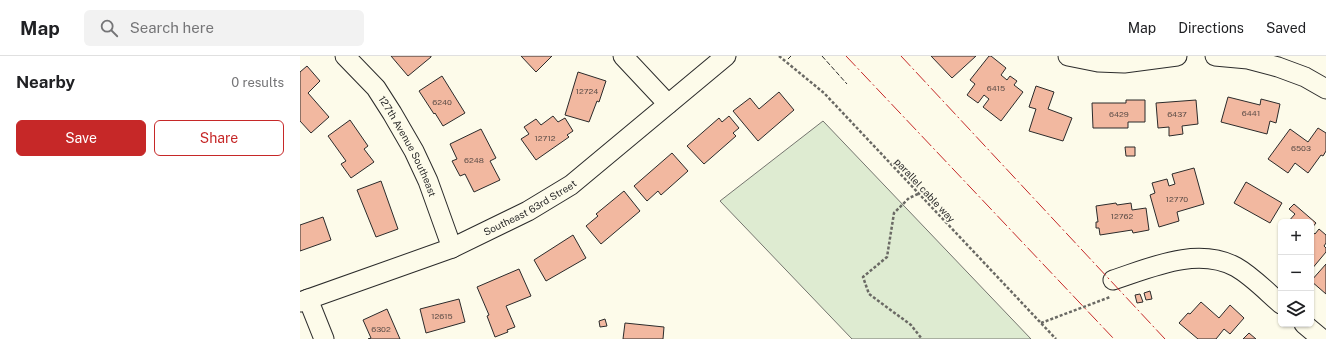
<!DOCTYPE html>
<meta charset="utf-8">
<style>
:root{--surface:#fff;--page:#f2f2f2;--text:#202124;--muted:#757577;--line:#e0e0e0;--accent:#c62828}
body{margin:0;font-family:"Public Sans",sans-serif;background:var(--page);color:var(--text)}
.controls{position:absolute;right:12px;bottom:12px;display:grid;overflow:hidden;border-radius:6px;box-shadow:0 1px 3px #0004}
.controls button{width:36px;height:36px;display:grid;place-items:center;padding:0;border:0;border-bottom:1px solid var(--line);background:var(--surface);color:var(--text);font:20px sans-serif}
.list{margin:0;padding:0;list-style:none}
h2{display:flex;justify-content:space-between;align-items:center;height:52px;margin:0;padding:0 16px;font-size:17px}
h2 small{font-size:13px;font-weight:400;color:var(--muted)}
.actions{display:flex;gap:8px;padding:12px 16px}
.actions a{flex:1;padding:9px 0;border:1px solid var(--accent);border-radius:6px;text-align:center;font-size:14px;color:var(--accent)}
.actions .main{background:var(--accent);color:#fff}
.icon{flex:none;width:22px;height:22px;fill:none;stroke:currentColor;stroke-width:2;stroke-linecap:round;stroke-linejoin:round}
.map{position:relative;flex:none;width:1026px;height:283px;overflow:hidden}
header{display:flex;align-items:center;gap:24px;box-sizing:border-box;height:56px;padding:0 20px;background:var(--surface);border-bottom:1px solid var(--line)}
header strong{font-size:19px}
nav{display:flex;gap:22px;margin-inline-start:auto;font-size:14px}
.search{width:280px;height:36px;background:var(--page);display:flex;align-items:center;gap:10px;box-sizing:border-box;padding:0 14px;border-radius:6px;color:var(--muted);font-size:15px}
main{display:flex}
aside{flex:1;background:var(--surface)}
.map>svg:first-child{display:block}
.green{fill:#deebd1;stroke:#74746e}
.building{fill:#f2b8a0;stroke:#2b2b2b}
.lines{fill:none;stroke-linecap:round;stroke-linejoin:round}
.minor-casing{stroke:#2b2b2b;stroke-width:21}
.path{stroke:#6a6964;stroke-width:2.5;stroke-dasharray:3 2;stroke-linecap:butt}
.minor{stroke:#fdfbea;stroke-width:19}
.fence{stroke:#2b2b2b;stroke-width:1;stroke-dasharray:5 2;stroke-linecap:butt}
.power{stroke:#c62828;stroke-width:1;stroke-dasharray:14 3 2 3;stroke-linecap:butt}
.labels{text-anchor:middle;dominant-baseline:central;stroke-width:3;stroke-linejoin:round;paint-order:stroke}
.number-label{font-size:8px;fill:#5d4e48}
.street-label{font-size:10px;fill:#2b2b2b;stroke:#fdfbea}
</style>
<header>
<strong>Map</strong>
<div class="search"><svg class="icon" aria-label="search" viewBox="0 0 24 24"><circle cx="10" cy="10" r="6"/><path d="M15 15l6 6"/></svg>Search here</div>
<nav><a>Map</a><a>Directions</a><a>Saved</a></nav>
</header>
<main>
<aside>
<h2>Nearby<small>0 results</small></h2>
<ul class="list">
</ul>
<div class="actions"><a class="main">Save</a><a>Share</a></div>
</aside>
<div class="map">
<svg width="1026" height="283" viewBox="0 0 1026 283">
<rect width="100%" height="100%" fill="#fdfbea"/>
<polygon class="green" points="523,65 731,283 552,283 420,145"/>
<g class="building">
<polygon points="91,0 131,0 131,1 108,20"/>
<polygon points="221,0 252,0 236,16"/>
<polygon points="631,0 676,0 652,22"/>
<polygon points="689,0 691,0 706,12 701,19 707,24 710,20 717,25 714,29 723,36 701,65 683,51 689,43 684,39 678,47 667,39 675,28 670,24"/>
<polygon points="7,10 20,25 8,37 29,61 11,77 0,65 0,16"/>
<polygon points="278,16 306,25 299,46 297,45 289,66 265,59"/>
<polygon points="142,20 165,57 143,70 135,57 134,58 119,35"/>
<polygon points="736,30 754,36 748,53 772,62 763,85 729,75 736,53 729,51"/>
<polygon points="479,36 494,54 458,85 433,55 450,42 459,53"/>
<polygon points="928,41 960,49 961,43 980,48 976,67 970,65 967,78 921,66"/>
<polygon points="826,44 845,44 845,66 828,66 828,72 793,72 792,47 826,47"/>
<polygon points="896,44 898,68 882,70 883,78 869,80 869,71 858,72 856,47"/>
<polygon points="253,60 258,66 265,62 273,75 267,79 269,81 236,104 221,83 229,78 224,71 236,63 241,69"/>
<polygon points="429,60 439,72 433,77 436,80 404,108 387,90 419,62 422,66"/>
<polygon points="50,64 68,90 64,93 74,106 51,122 41,108 46,105 28,80"/>
<polygon points="1018,72 1026,77 1026,95 1023,100 1021,99 1008,117 995,107 988,117 968,103 990,73 1008,86"/>
<polygon points="181,73 196,102 190,105 200,124 174,136 165,118 160,120 152,105 157,103 150,88"/>
<polygon points="825,91 835,91 835,100 826,100"/>
<polygon points="372,97 388,115 361,139 358,135 347,145 334,130"/>
<polygon points="894,112 904,148 877,156 879,165 859,171 850,139 855,137 852,127 867,123 869,130 875,128 872,118"/>
<polygon points="81,125 98,173 76,181 57,134"/>
<polygon points="946,126 982,147 970,167 934,147"/>
<polygon points="324,135 340,155 301,188 286,170 298,160 296,158"/>
<polygon points="816,147 817,149 831,147 832,154 846,152 849,174 833,177 832,174 800,179 799,172 796,172 796,166 798,166 796,150"/>
<polygon points="994,148 1016,167 1011,173 1011,166 988,166 995,158 989,153"/>
<polygon points="23,161 31,184 0,195 0,169"/>
<polygon points="1019,173 1026,179 1026,187 1024,190 1026,192 1026,196 1011,214 1011,175 1015,178"/>
<polygon points="273,179 286,202 246,225 234,204"/>
<polygon points="1026,208 1026,238 1011,225"/>
<polygon points="219,213 231,240 206,250 215,271 207,274 208,276 195,281 187,260 189,259 177,231"/>
<polygon points="850,235 852,243 846,244 844,237"/>
<polygon points="840,238 843,246 837,247 835,239"/>
<polygon points="159,243 165,266 126,277 120,253"/>
<polygon points="901,246 919,262 930,249 944,262 930,278 924,273 916,283 898,283 879,267 888,257 890,258"/>
<polygon points="87,253 100,283 68,283 71,282 63,264"/>
<polygon points="305,263 307,270 300,271 299,265"/>
<polygon points="325,267 364,271 363,283 323,283"/>
<polygon points="949,277 956,283 943,283"/>
</g>
<g class="lines">
<defs>
<g id="minor">
<path id="s1" d="M45,0L76,32L92,57L114,95L128,125L152,192"/>
<polyline points="323,0 368,48"/>
<polyline points="768,0 798,6 824,7 877,0"/>
<polyline points="915,0 948,3 978,11 1005,21 1026,33"/>
<path d="M813,224C850,212 897,190 936,211C952,220 967,236 981,248"/>
<polyline points="8,243 24,283"/>
<path id="s2" d="M0,246L152,192L228,155L271,129L426,0"/>
<polyline points="1004,268 1022,283"/>
</g>
</defs>
<use href="#minor" class="minor-casing"/>
<g class="path">
<polyline points="479,0 524,37 756,283"/>
<polyline points="618,138 609,142 594,157 587,201 563,221 569,238 611,269 622,283"/>
<polyline points="741,267 810,241"/>
</g>
<use href="#minor" class="minor"/>
<g class="fence">
<polyline points="522,0 547,28"/>
<polyline points="488,3 491,0"/>
</g>
<g class="power">
<polyline points="546,0 814,283"/>
<polyline points="601,0 865,283"/>
</g>
</g>
<g class="labels">
<g class="number-label">
<text x="696" y="32">6415</text>
<text x="287" y="35">12724</text>
<text x="142" y="46">6240</text>
<text x="951" y="57">6441</text>
<text x="819" y="58">6429</text>
<text x="877" y="58">6437</text>
<text x="245" y="82">12712</text>
<text x="1001" y="92">6503</text>
<text x="174" y="104">6248</text>
<text x="877" y="143">12770</text>
<text x="822" y="160">12762</text>
<text x="142" y="260">12615</text>
<text x="81" y="273">6302</text>
</g>
<g class="street-label">
<text stroke="none"><textPath href="#s1" startOffset="111">127th Avenue Southeast</textPath></text>
<text transform="translate(625 134) rotate(47)">parallel cable way</text>
<text stroke="none"><textPath href="#s2" startOffset="249">Southeast 63rd Street</textPath></text>
</g>
</g>
</svg>
<div class="controls">
<button>+</button>
<button>−</button>
<button><svg class="icon" aria-label="layers" viewBox="0 0 24 24"><path d="M12 4l9 5-9 5-9-5zM3 14l9 5 9-5"/></svg></button>
</div>
</div>
</main>
